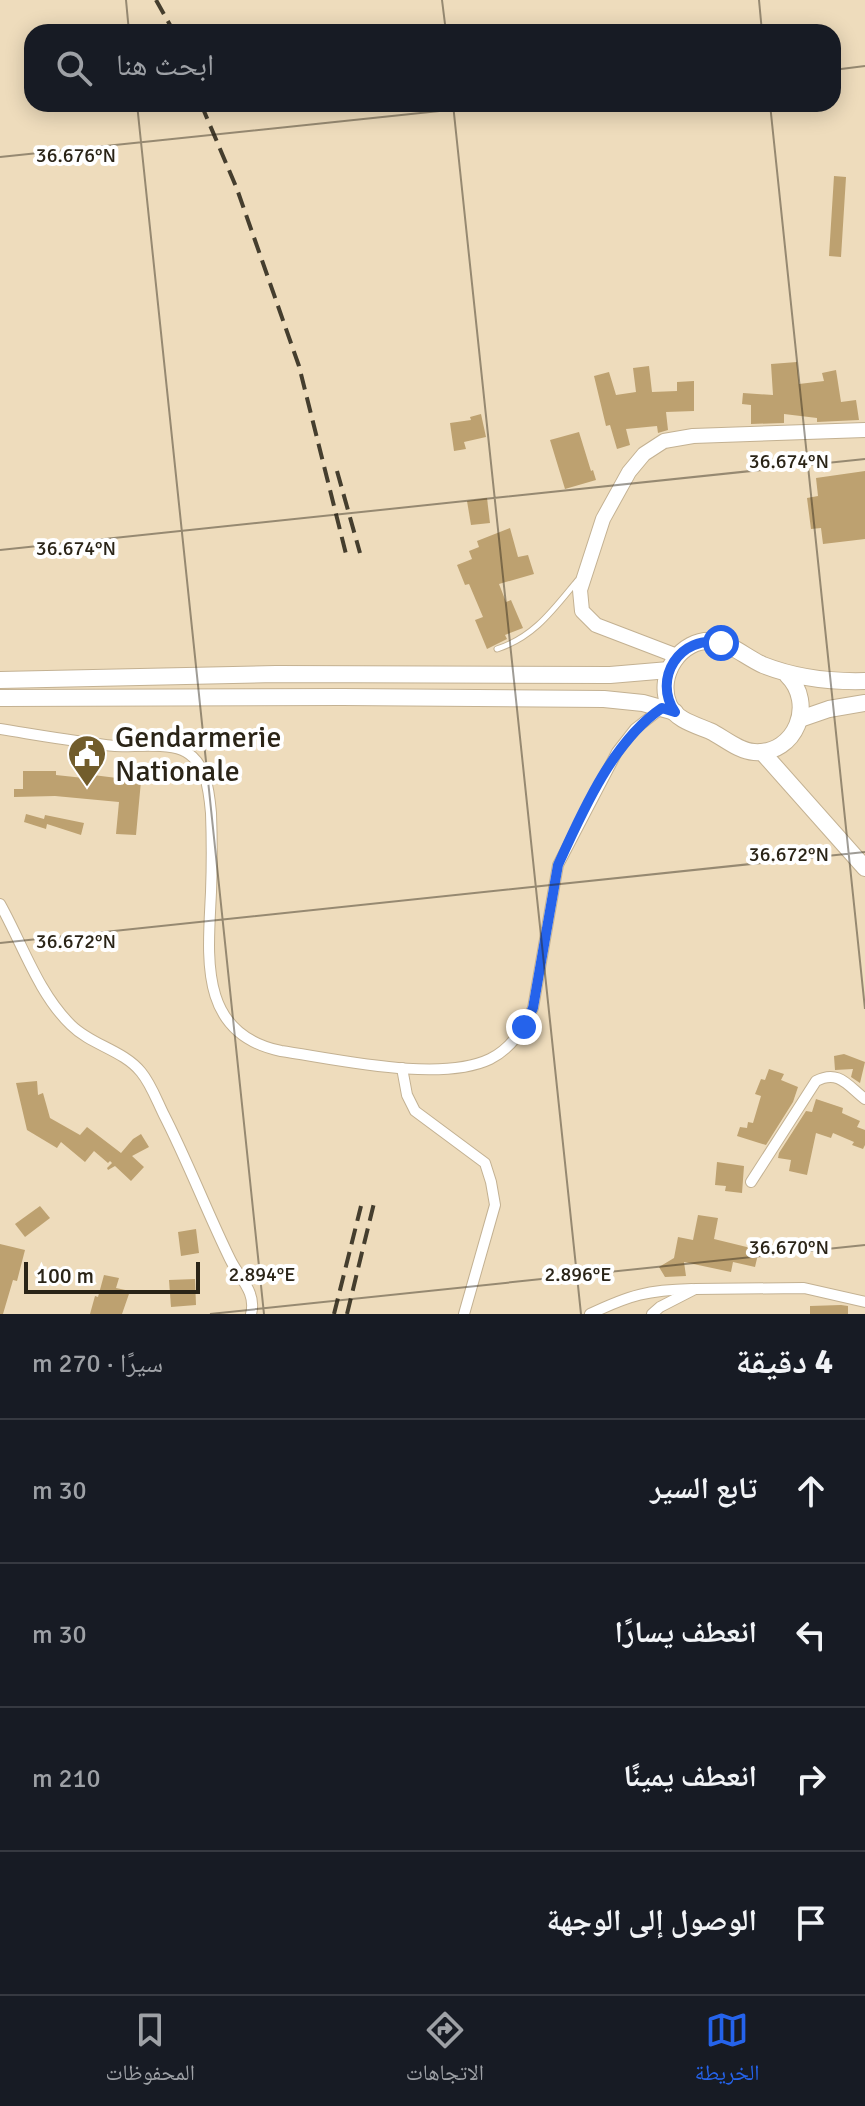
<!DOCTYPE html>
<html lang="ar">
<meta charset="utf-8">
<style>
:root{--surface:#171b24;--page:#20242c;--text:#f1f3f6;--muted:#9ea1a6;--line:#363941;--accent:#2563eb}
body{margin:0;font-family:Signika,"Noto Naskh Arabic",sans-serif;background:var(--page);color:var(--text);direction:rtl}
.scale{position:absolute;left:24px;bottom:20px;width:176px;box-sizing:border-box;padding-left:8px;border:4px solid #2a2417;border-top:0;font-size:22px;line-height:28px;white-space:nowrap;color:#2a2417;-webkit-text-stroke:6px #fff;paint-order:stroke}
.stop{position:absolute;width:24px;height:24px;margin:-18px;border:6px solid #2563eb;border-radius:50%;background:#fff}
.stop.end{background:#2563eb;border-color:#fff;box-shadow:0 2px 8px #0008}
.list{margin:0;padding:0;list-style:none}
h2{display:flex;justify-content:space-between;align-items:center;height:104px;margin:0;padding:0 32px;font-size:34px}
h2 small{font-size:26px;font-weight:400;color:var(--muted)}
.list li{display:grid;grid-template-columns:52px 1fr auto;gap:24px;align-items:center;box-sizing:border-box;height:144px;padding:0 32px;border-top:2px solid var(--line)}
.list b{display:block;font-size:30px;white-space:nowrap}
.list em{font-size:26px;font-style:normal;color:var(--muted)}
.icon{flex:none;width:44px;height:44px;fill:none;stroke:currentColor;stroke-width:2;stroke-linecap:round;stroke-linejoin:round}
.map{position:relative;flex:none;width:865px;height:1314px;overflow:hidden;direction:ltr}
.search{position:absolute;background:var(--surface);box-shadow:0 4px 20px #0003;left:24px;right:24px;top:24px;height:88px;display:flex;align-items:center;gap:20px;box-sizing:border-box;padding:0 28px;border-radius:24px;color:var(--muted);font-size:30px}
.sheet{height:680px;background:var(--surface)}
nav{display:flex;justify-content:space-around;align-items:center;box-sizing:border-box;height:112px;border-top:2px solid var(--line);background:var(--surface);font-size:22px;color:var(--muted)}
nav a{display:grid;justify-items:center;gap:4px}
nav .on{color:var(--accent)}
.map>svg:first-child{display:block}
.building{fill:#bda170}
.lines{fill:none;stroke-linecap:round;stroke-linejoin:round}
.service-casing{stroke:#c3b192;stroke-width:7}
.minor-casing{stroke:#c3b192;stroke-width:12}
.secondary-casing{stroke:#c3b192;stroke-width:16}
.primary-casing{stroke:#c3b192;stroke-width:18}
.service{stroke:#fff;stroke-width:5}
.minor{stroke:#fff;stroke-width:10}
.secondary{stroke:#fff;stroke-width:14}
.primary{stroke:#fff;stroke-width:16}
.rail{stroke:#453e2e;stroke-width:4;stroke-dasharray:16 8;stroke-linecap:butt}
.route{stroke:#2563eb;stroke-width:10}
.ticks{fill:none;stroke:#2a2417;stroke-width:2;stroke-opacity:0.45}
.labels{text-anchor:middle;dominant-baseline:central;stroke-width:8;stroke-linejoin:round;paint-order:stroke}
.poi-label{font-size:30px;fill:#2a2417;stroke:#fff;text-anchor:start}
.ticks-label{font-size:20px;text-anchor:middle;fill:#2a2417;stroke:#fff;stroke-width:8;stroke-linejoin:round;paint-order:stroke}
</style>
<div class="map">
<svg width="865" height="1314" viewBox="0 0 865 1314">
<rect width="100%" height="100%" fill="#eedcbc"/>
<g class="building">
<polygon points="834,176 846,177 841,257 829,256"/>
<polygon points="797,362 799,384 824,381 822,373 836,370 841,402 856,400 859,420 817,422 817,418 784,414 784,423 751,424 751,405 742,404 743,393 773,395 771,364"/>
<polygon points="649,366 652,392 677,391 677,382 694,381 694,411 666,412 668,430 658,433 657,426 626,429 630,445 617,449 610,425 606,426 594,376 609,372 616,395 636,392 633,368"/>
<polygon points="481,414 486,437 464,442 466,449 454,451 450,423 471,420 470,417"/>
<polygon points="579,432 591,471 593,470 596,480 565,489 550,440"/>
<polygon points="865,471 865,539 823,544 821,528 811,529 807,498 818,496 816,478"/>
<polygon points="487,498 490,523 471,525 467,501"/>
<polygon points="510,528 518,557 528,555 534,574 499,584 506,602 511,600 523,628 505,635 507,639 487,649 475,620 483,617 469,584 465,585 457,565 472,559 469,551 479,547 477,541"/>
<polygon points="23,771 56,771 56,775 93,779 93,775 141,781 136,835 116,834 119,802 55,796 14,797 14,789 23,789"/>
<polygon points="26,814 44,819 45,815 84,823 81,835 47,824 46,829 24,822"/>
<polygon points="844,1054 865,1062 860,1083 851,1077 853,1069 835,1070 834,1056"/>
<polygon points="769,1069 784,1074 781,1080 798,1087 793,1102 766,1145 737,1136 740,1127 747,1128 748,1122 753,1123 761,1096 755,1094 761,1079 765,1080"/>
<polygon points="37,1081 38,1095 43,1093 50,1118 80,1135 87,1127 121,1153 133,1139 141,1134 149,1147 132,1156 144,1167 131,1181 115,1166 108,1170 107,1168 112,1163 110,1161 108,1163 94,1151 85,1162 61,1142 57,1148 27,1130 16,1083"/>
<polygon points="816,1099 843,1108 842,1113 860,1121 857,1127 865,1130 865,1145 863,1149 852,1145 854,1142 833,1133 831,1138 816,1133 807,1175 789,1171 791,1160 778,1158 779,1153 806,1111 812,1112"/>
<polygon points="717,1162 744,1166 742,1193 725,1191 726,1186 715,1185"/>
<polygon points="40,1206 50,1218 25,1237 15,1224"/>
<polygon points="698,1215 718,1218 714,1239 759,1250 755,1267 733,1262 731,1272 684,1262 686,1276 665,1277 659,1267 674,1258 678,1237 693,1240"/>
<polygon points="196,1229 199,1253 181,1256 178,1232"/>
<polygon points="0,1244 25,1250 17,1281 13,1280 3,1314 0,1314"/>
<polygon points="104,1275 119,1278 116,1288 130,1291 122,1314 90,1314 95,1296 98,1297"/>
<polygon points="195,1279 196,1305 171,1307 169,1280"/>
<polygon points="841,1305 848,1306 848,1314 810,1314 810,1306"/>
</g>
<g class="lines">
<defs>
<path id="service" d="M497,649C534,637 553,610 577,581"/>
<g id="minor">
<path d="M0,729C38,735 77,742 115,746C133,747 166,743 182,750C206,760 209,790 211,813C212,840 212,866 211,892C208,958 198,1034 281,1051C336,1059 440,1083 490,1059C512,1048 523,1029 533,1008L558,865L617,752L635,729L662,708"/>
<path d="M0,904C22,943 38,993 71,1025C91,1045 123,1050 141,1072C151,1084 157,1101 164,1115C188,1162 207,1212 230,1259C239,1278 257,1292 251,1314"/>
<polyline points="402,1068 407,1095 415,1111 485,1163 491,1182 495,1205 464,1314"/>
<path d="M751,1182L816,1081C839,1069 848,1086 865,1099"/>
<path d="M590,1314C630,1295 648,1290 692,1289"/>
<polyline points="652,1314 660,1307 695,1289 804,1288 865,1302"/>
</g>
<polyline id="secondary" points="677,656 596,625 582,611 580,590 603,519 629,472 644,454 664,441 693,436 865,430"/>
<g id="primary">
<path d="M787,675C816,703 796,755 754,752C738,751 723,737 710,731C696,725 676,720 669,705C656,675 681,638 713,641C731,643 747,658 763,665C796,678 829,682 865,681"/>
<polyline points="0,680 276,674 610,675 669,670"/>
<polyline points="0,698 342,697 604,699 643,703 675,712"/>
<polyline points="800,719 829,709 865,703"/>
<polyline points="762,752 865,868"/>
</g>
</defs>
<use href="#service" class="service-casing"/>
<use href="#minor" class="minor-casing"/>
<use href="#secondary" class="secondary-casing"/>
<use href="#primary" class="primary-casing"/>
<use href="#service" class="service"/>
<use href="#minor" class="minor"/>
<use href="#secondary" class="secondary"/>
<use href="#primary" class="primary"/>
<g class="rail">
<polyline points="156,0 174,32"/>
<polyline points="201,104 237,189 299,366 346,554"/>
<polyline points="337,471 360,553"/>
<polyline points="334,1314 361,1206"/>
<polyline points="347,1314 374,1203"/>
</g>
</g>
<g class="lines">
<path class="route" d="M524,1027L533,1008L558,865C582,812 613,741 662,708L675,712C652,679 680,634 721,643"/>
</g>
<path class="ticks" d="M126,0L129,32M442,0L446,32M759,0L762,32M833,70L865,66M137,104L264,1314M453,104L581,1314M770,104L865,1009M0,157L506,104M0,550L865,459M0,943L865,852M210,1314L865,1245"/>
<defs>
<symbol id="civic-pin" viewBox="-11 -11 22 30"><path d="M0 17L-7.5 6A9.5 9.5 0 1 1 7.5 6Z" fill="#725d2c" stroke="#fff"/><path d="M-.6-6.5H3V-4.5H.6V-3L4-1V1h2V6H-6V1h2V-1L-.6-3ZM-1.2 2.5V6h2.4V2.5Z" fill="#fff"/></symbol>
</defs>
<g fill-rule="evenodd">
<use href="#civic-pin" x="65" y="732" width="44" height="60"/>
</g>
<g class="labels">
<g class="poi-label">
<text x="115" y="737">Gendarmerie<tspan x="115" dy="34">Nationale</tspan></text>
</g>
</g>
<g class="ticks-label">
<text x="76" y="162">36.676°N</text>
<text x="789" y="468">36.674°N</text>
<text x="76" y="555">36.674°N</text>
<text x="789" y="861">36.672°N</text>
<text x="76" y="948">36.672°N</text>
<text x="789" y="1254">36.670°N</text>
<text x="262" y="1281">2.894°E</text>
<text x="578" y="1281">2.896°E</text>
</g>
</svg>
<div class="scale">100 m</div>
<div class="stop" style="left:721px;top:643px"></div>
<div class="stop end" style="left:524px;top:1027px"></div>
<div class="search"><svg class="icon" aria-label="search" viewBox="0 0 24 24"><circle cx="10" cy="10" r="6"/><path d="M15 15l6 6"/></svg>ابحث هنا</div>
</div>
<section class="sheet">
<h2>4 دقيقة<small>سيرًا · 270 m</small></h2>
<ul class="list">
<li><svg class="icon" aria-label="ahead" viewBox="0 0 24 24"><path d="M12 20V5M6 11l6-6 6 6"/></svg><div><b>تابع السير</b></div><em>30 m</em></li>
<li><svg class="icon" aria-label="left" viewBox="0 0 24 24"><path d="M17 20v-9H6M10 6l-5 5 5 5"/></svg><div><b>انعطف يسارًا</b></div><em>30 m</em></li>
<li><svg class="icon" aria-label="right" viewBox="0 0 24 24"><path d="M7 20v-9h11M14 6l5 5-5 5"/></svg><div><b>انعطف يمينًا</b></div><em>210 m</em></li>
<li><svg class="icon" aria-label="arrive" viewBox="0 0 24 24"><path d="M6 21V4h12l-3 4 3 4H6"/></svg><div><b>الوصول إلى الوجهة</b></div></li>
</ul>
</section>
<nav>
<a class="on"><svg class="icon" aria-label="map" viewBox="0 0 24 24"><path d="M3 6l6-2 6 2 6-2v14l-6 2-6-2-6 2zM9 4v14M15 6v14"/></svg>الخريطة</a>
<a><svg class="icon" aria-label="directions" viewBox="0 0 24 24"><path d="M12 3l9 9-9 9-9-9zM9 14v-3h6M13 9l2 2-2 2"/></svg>الاتجاهات</a>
<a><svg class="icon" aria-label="saved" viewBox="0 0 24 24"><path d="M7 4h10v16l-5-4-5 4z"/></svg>المحفوظات</a>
</nav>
